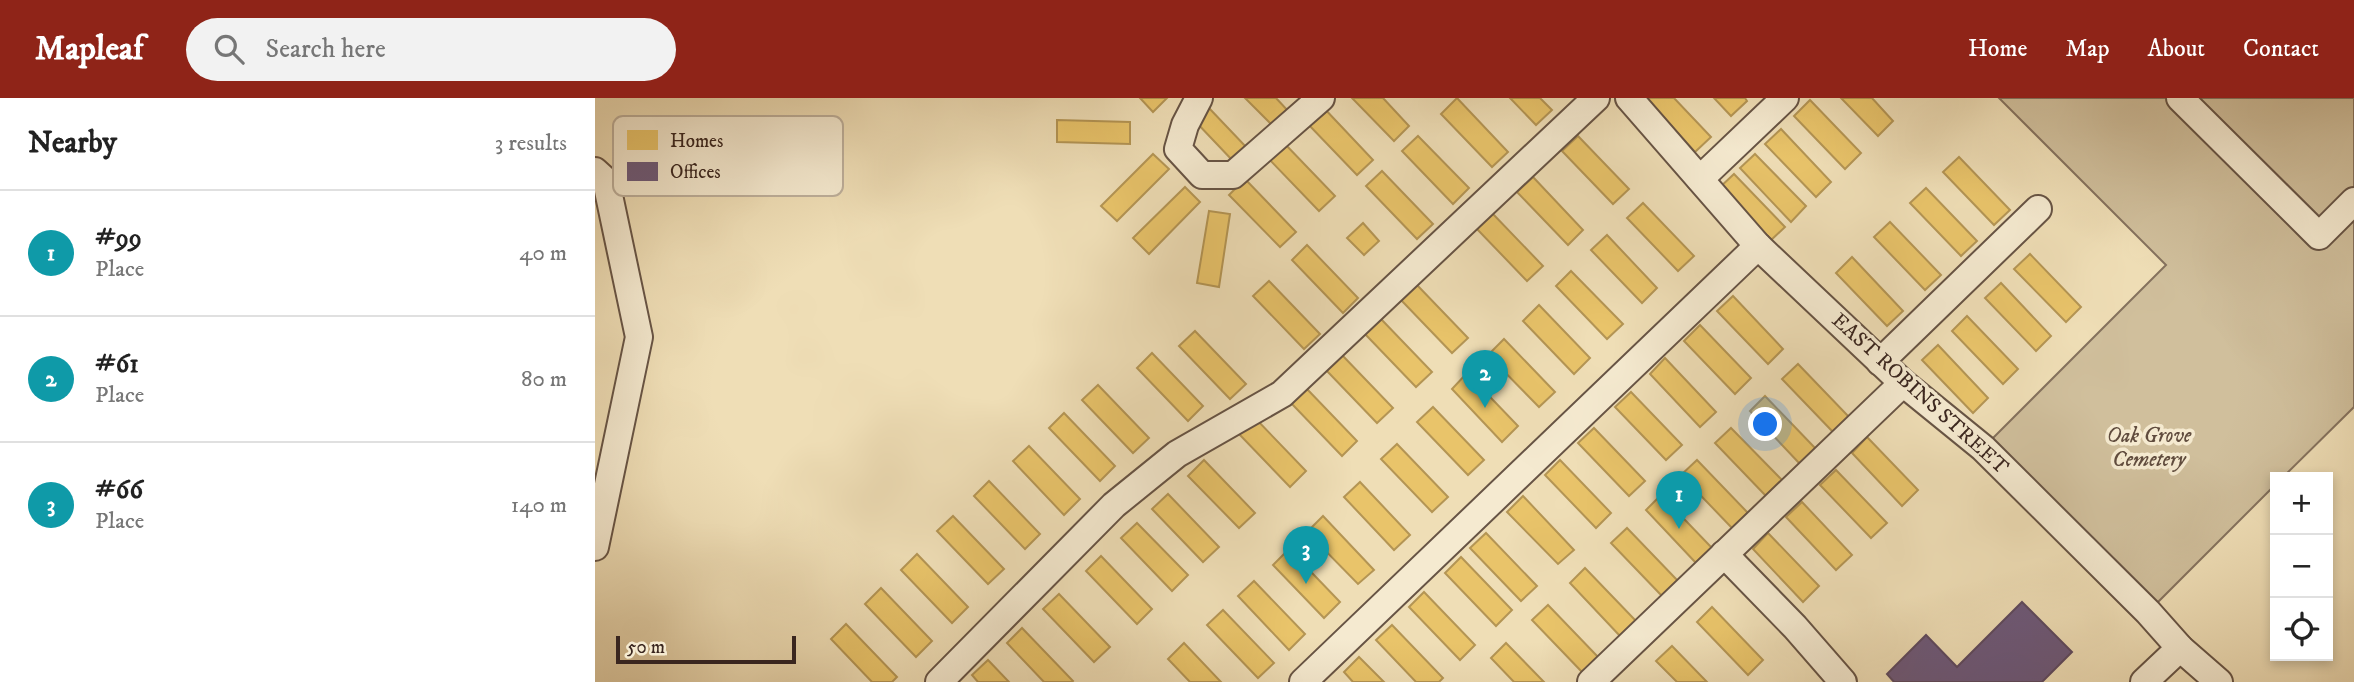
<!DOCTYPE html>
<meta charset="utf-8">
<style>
:root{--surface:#fff;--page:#f2f2f2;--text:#222;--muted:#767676;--line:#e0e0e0;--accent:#8f2418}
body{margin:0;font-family:"IM FELL DW Pica",serif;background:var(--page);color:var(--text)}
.controls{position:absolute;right:21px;bottom:21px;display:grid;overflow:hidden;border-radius:0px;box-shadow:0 4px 10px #0003}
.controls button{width:63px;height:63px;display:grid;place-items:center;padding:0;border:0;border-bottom:2px solid var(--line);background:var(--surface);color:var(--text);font:35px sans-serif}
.scale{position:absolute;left:21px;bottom:18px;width:180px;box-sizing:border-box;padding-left:7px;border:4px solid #3a261f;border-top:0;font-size:19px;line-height:24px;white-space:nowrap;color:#3a261f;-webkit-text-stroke:5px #f5ead0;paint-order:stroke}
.you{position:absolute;left:1171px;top:327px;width:24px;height:24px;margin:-18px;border:5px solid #fff;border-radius:50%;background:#1a73e8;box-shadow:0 0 0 10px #1a73e833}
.badge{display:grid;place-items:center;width:46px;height:46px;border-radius:50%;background:var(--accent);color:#fff;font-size:23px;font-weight:700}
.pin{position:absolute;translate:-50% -58px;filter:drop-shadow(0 2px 4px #0008)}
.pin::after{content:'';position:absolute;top:37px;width:24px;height:21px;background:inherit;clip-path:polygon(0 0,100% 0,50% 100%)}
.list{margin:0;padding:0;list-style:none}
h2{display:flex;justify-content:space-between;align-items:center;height:91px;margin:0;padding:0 28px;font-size:30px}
h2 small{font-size:23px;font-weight:400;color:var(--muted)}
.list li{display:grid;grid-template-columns:46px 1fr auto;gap:21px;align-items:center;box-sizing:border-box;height:126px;padding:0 28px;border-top:2px solid var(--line)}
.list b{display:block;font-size:26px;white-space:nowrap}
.list p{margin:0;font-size:23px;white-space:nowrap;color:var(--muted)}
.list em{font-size:23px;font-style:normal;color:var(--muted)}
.icon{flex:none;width:38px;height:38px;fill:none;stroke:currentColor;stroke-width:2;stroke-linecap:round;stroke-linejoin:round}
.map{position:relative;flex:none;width:1759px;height:584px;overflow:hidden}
header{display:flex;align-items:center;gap:42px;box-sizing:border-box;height:98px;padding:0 35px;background:var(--accent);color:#fff}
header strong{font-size:33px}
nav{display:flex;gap:38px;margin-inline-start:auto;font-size:24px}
.search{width:490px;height:63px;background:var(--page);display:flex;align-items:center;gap:18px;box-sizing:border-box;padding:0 24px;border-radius:38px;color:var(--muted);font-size:26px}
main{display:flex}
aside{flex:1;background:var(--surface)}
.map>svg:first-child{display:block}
.green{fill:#d0bf9c;stroke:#85725e;stroke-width:2}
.homes{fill:#e9c46a;stroke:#b49554;stroke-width:2}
.offices{fill:#6d597a;stroke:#5e4a5f;stroke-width:2}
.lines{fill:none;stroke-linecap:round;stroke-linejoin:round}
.minor-casing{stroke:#675445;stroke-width:30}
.minor{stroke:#f5ead0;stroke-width:26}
.labels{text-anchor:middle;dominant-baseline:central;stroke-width:7;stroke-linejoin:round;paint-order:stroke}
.street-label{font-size:21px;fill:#3a261f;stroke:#f5ead0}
.park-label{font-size:21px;font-style:italic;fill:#604c3e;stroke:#f5ead0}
.key{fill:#f5ead0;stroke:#bdaf9b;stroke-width:2}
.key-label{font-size:19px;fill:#3a261f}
</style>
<header>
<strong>Mapleaf</strong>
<div class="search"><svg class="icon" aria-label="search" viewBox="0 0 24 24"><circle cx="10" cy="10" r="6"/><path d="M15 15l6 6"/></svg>Search here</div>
<nav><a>Home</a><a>Map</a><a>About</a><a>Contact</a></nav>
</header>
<main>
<aside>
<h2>Nearby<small>3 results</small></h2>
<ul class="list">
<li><span class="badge" style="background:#0f9aa8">1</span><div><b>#99</b><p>Place</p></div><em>40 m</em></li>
<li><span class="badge" style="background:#0f9aa8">2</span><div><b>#61</b><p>Place</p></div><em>80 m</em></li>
<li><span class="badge" style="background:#0f9aa8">3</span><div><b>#66</b><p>Place</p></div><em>140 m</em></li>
</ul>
</aside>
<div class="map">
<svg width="1759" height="584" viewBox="0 0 1759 584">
<rect width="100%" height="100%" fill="#efdeb6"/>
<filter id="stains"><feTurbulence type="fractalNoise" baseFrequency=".00286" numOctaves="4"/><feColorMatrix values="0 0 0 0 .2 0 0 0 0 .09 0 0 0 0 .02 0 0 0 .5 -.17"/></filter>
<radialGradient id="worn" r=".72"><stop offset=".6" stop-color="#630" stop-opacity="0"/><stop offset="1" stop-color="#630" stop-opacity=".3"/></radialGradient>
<polygon class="green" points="1404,0 1759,0 1759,309 1688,379 1680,379 1680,387 1553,514 1388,350 1571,167"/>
<g class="homes">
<polygon points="545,0 572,0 558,14"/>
<polygon points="650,0 681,0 695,15 680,30"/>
<polygon points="757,0 788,0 814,28 799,43"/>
<polygon points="862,0 913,54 897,69 846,16"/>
<polygon points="915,0 945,0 957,12 941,27"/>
<polygon points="1051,0 1079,0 1116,39 1100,54"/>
<polygon points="1119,0 1150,0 1152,3 1136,18"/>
<polygon points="1246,0 1277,0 1298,23 1283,38"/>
<polygon points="1215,2 1266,55 1250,71 1199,18"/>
<polygon points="727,8 778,62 762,77 711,24"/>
<polygon points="613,9 653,51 639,64 599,22"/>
<polygon points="462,22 535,24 535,46 462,44"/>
<polygon points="1186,31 1236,84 1221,99 1170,46"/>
<polygon points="823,38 874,90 858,106 807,53"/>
<polygon points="983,38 1034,91 1018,106 967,53"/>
<polygon points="689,45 740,98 724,113 673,60"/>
<polygon points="558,56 574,71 522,123 506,108"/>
<polygon points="1160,56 1211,108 1196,124 1145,70"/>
<polygon points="1364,59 1415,112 1399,127 1348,74"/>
<polygon points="787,73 838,126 822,141 771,88"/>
<polygon points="1139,76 1190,129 1174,144 1123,91"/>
<polygon points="938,79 988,132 973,147 922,94"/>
<polygon points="650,81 701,134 685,149 634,97"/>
<polygon points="590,89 605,104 554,156 538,140"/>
<polygon points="1331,90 1382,143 1366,158 1315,105"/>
<polygon points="1048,105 1099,158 1083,173 1032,120"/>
<polygon points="614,113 635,116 624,189 602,185"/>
<polygon points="897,115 948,168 932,183 881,130"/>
<polygon points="1295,124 1346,177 1330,192 1279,139"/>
<polygon points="768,125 784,143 769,157 752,140"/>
<polygon points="1012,137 1062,190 1047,205 996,152"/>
<polygon points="712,147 763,200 748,215 697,162"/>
<polygon points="1435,156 1486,209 1471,224 1419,171"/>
<polygon points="1257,159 1308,213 1292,228 1241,175"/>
<polygon points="976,173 1028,226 1012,241 961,188"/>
<polygon points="674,183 725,236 709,251 658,198"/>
<polygon points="1406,185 1456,238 1441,253 1390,200"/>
<polygon points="822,187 873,240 857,255 806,202"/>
<polygon points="1138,198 1188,251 1173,266 1122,213"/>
<polygon points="944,207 995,260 979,276 928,223"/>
<polygon points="1372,218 1423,271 1408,286 1357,233"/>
<polygon points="786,221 837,274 821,289 770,236"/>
<polygon points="1105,227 1156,280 1140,296 1089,243"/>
<polygon points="600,233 651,286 635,301 584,248"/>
<polygon points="909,241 960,294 944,309 893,257"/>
<polygon points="1343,247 1393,300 1378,315 1327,262"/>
<polygon points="557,255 608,308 593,323 542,270"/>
<polygon points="747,257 798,310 782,325 731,272"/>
<polygon points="1070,260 1121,314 1105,329 1055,276"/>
<polygon points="1203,266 1254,319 1238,334 1187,281"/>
<polygon points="872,275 923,328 907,344 857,291"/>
<polygon points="503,287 554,340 538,355 487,302"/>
<polygon points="711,290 762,343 747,358 696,305"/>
<polygon points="1036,294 1087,347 1071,362 1020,309"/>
<polygon points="1170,298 1221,351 1205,366 1155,313"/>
<polygon points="838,309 889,362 873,377 822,324"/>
<polygon points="469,315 520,368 505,383 454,330"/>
<polygon points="660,320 711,373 695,389 644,336"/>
<polygon points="999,330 1050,383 1034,398 983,345"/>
<polygon points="1136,330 1187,382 1171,398 1120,345"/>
<polygon points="1272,339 1323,392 1307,408 1257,355"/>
<polygon points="802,346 853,399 837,414 786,361"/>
<polygon points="434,348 485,401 469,417 418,363"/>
<polygon points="609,362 660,415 644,430 593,378"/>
<polygon points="965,362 1016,415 1001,430 950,377"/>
<polygon points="1102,362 1153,415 1137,430 1086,377"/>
<polygon points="1241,372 1292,425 1276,440 1225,387"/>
<polygon points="394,383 445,436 430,451 379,398"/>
<polygon points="765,384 815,437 799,452 749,399"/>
<polygon points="573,396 624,449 608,464 557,411"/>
<polygon points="1066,397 1117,450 1101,465 1051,412"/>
<polygon points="928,398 979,452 963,466 912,414"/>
<polygon points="1207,404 1257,457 1241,472 1191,419"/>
<polygon points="358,418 409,471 393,486 342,433"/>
<polygon points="728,418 779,472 763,486 712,434"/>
<polygon points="542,425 593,477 577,493 526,440"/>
<polygon points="1032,430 1083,483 1067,498 1016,445"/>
<polygon points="891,435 942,488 926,503 875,450"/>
<polygon points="1173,435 1224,488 1208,504 1158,451"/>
<polygon points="694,451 745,504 729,520 678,467"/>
<polygon points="322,456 373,509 357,525 306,472"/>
<polygon points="506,458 557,511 542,526 491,473"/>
<polygon points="866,459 917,512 901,528 850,475"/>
<polygon points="990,470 1041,523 1025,538 975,485"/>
<polygon points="659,483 710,536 694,552 643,498"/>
<polygon points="286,490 337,543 321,559 270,506"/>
<polygon points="829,494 880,547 865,562 814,509"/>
<polygon points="464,496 515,549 499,564 448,511"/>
<polygon points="953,507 1004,560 988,575 937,522"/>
<polygon points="1117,509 1168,562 1153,577 1102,524"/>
<polygon points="628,512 679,565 663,580 612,527"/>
<polygon points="251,526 302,579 297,584 277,584 236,541"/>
<polygon points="797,527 848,580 844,584 821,584 781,542"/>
<polygon points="427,530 478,583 477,584 449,584 412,545"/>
<polygon points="589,545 626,584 595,584 573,561"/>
<polygon points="911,545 949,584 919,584 896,560"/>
<polygon points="1077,548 1112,584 1082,584 1061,563"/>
<polygon points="764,559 789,584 758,584 749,574"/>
<polygon points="393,562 414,584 383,584 377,577"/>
</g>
<polygon class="offices" points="1427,504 1477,554 1447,584 1299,584 1292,576 1331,537 1362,569"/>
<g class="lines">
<defs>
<g id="minor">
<polyline points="604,0 590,27 583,51 607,77 638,77 726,0"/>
<polyline points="1034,0 1163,148 1308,285 1388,350 1553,514 1585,550 1624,584"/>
<polyline points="1585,0 1724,138 1759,103"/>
<polyline points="0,73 11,83 44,239 0,449"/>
<polyline points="1105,81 1190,0"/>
<polyline points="1285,264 1443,111"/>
<polyline points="1129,456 1200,529 1248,584"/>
<polyline points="344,584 519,407 582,356 687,296 1001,0"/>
<polyline points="708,584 1163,148"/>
<polyline points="996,584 1308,285"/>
<polyline points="1549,584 1585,550"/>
</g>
</defs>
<use href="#minor" class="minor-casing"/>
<use href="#minor" class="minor"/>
</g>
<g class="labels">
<g class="street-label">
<text transform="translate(1325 296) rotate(42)">EAST ROBINS STREET</text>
</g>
<g class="park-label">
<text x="1554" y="338">Oak Grove<tspan x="1554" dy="24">Cemetery</tspan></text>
</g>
</g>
<rect x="18" y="18" width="230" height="80" rx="10" class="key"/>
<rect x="32" y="32" width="31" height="20" fill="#e9c46a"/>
<rect x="32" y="64" width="31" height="19" fill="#6d597a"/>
<g class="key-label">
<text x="75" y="49">Homes</text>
<text x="75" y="80">Offices</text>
</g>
<rect width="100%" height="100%" filter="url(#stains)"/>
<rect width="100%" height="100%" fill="url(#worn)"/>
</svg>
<div class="controls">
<button>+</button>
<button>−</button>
<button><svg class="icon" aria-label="locate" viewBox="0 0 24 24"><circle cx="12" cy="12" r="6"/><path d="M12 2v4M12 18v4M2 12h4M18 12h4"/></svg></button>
</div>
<div class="scale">50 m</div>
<div class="you"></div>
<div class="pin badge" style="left:1084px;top:431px;background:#0f9aa8">1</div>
<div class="pin badge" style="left:890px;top:310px;background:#0f9aa8">2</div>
<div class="pin badge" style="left:711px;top:486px;background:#0f9aa8">3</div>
</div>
</main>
